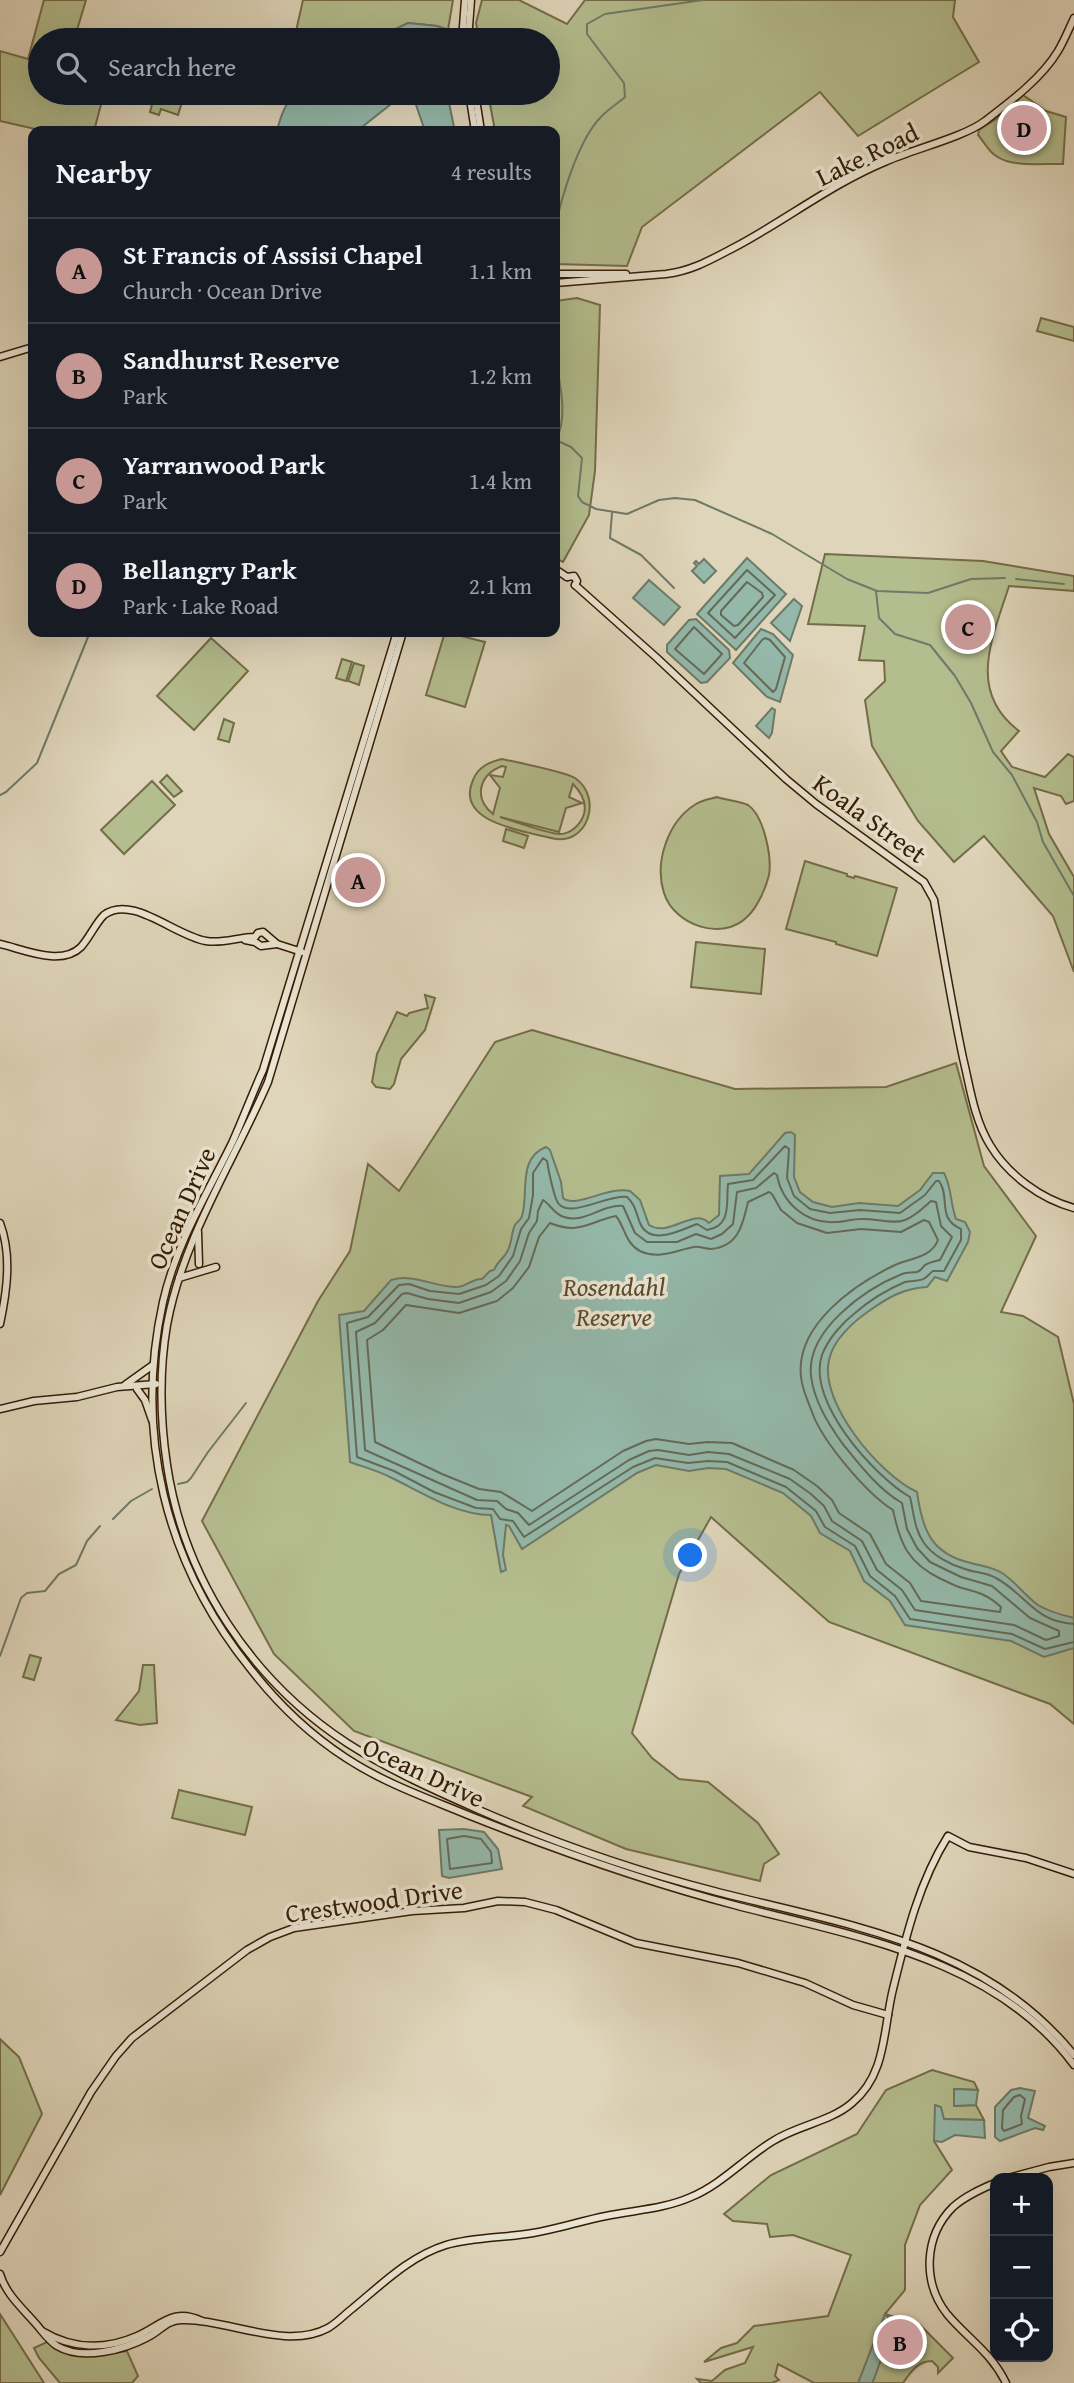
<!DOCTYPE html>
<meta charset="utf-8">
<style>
:root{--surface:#171b24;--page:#20242c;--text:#f1f3f6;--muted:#9ea1a6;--line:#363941;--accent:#c59692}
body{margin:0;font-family:"Gentium Book Plus",serif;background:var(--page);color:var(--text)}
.controls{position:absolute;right:21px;bottom:21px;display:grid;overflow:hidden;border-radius:14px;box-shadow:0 7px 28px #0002}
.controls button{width:63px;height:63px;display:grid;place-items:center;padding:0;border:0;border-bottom:2px solid var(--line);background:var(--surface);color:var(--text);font:35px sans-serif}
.you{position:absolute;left:691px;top:1556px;width:24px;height:24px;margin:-18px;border:5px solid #fff;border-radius:50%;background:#1a73e8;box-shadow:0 0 0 10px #1a73e833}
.badge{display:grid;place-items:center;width:46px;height:46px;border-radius:50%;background:var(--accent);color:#111;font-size:23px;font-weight:700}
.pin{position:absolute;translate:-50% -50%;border:4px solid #fff;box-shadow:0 2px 7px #0006}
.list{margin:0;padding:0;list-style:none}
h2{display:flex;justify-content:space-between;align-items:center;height:91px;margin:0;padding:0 28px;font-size:30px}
h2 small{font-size:23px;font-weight:400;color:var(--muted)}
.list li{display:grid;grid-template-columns:46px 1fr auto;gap:21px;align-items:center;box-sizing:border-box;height:105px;padding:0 28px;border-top:2px solid var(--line)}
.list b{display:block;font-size:26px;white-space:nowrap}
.list p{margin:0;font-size:23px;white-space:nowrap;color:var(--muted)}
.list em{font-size:23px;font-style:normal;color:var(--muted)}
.icon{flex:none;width:38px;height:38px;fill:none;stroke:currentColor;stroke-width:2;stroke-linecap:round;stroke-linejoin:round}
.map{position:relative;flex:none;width:1074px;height:2383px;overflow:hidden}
.search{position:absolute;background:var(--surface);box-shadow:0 7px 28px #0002;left:28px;top:28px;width:532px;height:77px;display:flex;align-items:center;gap:18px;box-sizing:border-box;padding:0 24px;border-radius:38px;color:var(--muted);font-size:26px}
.panel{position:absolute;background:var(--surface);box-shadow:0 7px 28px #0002;left:28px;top:126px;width:532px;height:511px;border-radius:14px}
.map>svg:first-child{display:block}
.green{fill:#b4bd8e;stroke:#746c48;stroke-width:2;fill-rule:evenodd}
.water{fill:#94b9ab;stroke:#6e7a68;stroke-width:2}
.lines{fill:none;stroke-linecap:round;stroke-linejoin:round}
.shore{stroke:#646a57;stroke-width:2}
.stream{stroke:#6e7a68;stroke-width:2}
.secondary-casing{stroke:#341c03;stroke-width:9}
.secondary{stroke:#eae4d2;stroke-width:6}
.labels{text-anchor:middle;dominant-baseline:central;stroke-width:7;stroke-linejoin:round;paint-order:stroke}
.street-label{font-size:26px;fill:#341c03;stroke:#eae4d2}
.park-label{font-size:26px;font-style:italic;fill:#5a4c2d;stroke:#eae4d2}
</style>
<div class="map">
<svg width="1074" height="2383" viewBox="0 0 1074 2383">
<rect width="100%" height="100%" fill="#dfd5ba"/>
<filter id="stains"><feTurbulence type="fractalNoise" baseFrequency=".00286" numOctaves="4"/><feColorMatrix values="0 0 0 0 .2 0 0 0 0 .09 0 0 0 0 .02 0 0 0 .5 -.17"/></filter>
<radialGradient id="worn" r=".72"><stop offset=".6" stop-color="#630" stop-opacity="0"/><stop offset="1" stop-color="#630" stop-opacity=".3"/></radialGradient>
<g class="green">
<polygon points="44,0 86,0 74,40 40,40 40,93 104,93 94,131 44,131 0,121 0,51 28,59"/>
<polygon points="303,0 453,0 448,30 437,26 408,23 373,40 294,40"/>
<polygon points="482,0 519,0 567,24 585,0 955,0 953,17 979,62 858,136 820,92 642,227 627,266 555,264 555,131 495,131 488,93 548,93 548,40 479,40 476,23"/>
<polygon points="155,93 182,102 178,115 161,109 159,115 150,112"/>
<path d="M1023,95L1046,111L1066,117L1063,164C1044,163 1013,168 996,156C989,152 984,142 978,135L979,130L996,119Z"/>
<polygon points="577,298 600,305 595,471 589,515 563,562 555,558 555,301"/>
<polygon points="1041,318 1074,327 1074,341 1037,331"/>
<path d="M825,554L983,561L1074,576V591L1009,586C993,637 966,691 1019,731L1001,751L1012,767L1045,777L1068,754L1074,757V801L1066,804L1061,796L1034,788L1049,834L1074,877V972L1053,916L984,836L954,862L918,821L872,746L865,700L885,681L884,661L859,660L865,626L808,624Z"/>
<polygon points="445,632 485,642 465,707 426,695"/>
<polygon points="211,638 248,671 194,730 157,696"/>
<polygon points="342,659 352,662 346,681 336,678"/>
<polygon points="354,663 364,666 359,685 348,681"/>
<polygon points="224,719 234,723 229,742 218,739"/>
<path d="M502,759C515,762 566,772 575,778C604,798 587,848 551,838C525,831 454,823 473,780C478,767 489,762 502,759ZM502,766L506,767L503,777L490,775L500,788L493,814C473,798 479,775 502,766ZM573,784C581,792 587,802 584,814C581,824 571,834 560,834C549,834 513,821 500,817L559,832L566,808L582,803L569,797Z"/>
<polygon points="167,775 182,791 174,797 160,782"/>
<polygon points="152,781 175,805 124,854 101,830"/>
<path d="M717,797C725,800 740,801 748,805C764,816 772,857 769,875C766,888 757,908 747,917C722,942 674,925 664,893C654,862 668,821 696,804C702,800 710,799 717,797Z"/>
<polygon points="506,829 528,836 524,848 503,841"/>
<polygon points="805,861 847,874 847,876 854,878 855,876 897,888 877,956 836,944 836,942 786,929"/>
<polygon points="696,942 765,949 761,994 691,987"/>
<polygon points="425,995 435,998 425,1030 401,1059 394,1084 390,1089 376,1087 372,1082 377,1054 397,1012 407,1016 409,1013 428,1008"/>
<polygon points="532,1030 735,1089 886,1087 956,1063 984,1166 1036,1236 1001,1312 1023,1316 1058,1337 1074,1404 1074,1724 1050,1704 829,1622 711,1517 679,1574 632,1733 652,1758 679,1779 708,1782 758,1823 779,1854 764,1864 760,1881 626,1849 523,1806 532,1797 354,1731 274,1654 202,1521 318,1301 350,1251 368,1164 399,1191 495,1042"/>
<polygon points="30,1655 41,1658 34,1680 23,1677"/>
<polygon points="143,1665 154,1665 157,1723 140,1725 116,1720 139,1691"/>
<polygon points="179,1790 252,1807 245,1835 172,1818"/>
<polygon points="0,2039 19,2057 42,2114 0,2195"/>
<path d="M932,2070L974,2082L978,2090L954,2089V2106L976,2105L984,2120L944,2119L934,2141L952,2170L920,2205L905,2245V2290L885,2314L920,2325L953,2358L938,2373V2367L932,2361C918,2361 911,2372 903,2383H814L778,2364L775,2376L779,2380L772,2383H701L697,2379L712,2381L725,2370L745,2363L753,2347L704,2362L721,2348L737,2343L754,2326L828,2316L851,2255L793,2235L770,2237L767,2224L733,2221L724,2214L771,2175L857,2134L886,2090Z"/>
<polygon points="0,2314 44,2383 0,2383"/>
<polygon points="49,2341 74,2354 108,2354 127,2351 138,2376 132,2383 60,2383 39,2358 34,2348"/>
</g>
<g class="water">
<polygon points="408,23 437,26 448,30 448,40 373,40"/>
<path d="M297,93H405L357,131H277C280,118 285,101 297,93Z"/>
<polygon points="424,93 447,93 454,127 446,131 425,131 414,99"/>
<polygon points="747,558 786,594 736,650 697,614"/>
<polygon points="704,559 716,571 704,583 692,571 697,566 694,563 696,561 699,564"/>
<polygon points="649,580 680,607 664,625 633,598"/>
<polygon points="794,599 802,606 790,641 771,623"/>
<polygon points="696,619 729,650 730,658 707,682 701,683 667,652 667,645 689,620"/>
<polygon points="761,629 773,634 793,655 780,702 767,697 733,663"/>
<polygon points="772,708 775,710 772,733 769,738 756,726"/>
<path d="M791,1132L795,1135L794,1177L800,1192L813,1202L832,1207L859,1203L898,1206L920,1190L933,1173H944C952,1188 950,1203 956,1219L965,1222L970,1232L968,1242L947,1281L935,1277L927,1287C904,1288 887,1298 869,1311C853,1322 833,1340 829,1360C819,1403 880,1475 917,1492C922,1528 930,1554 971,1563C981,1566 992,1567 1002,1573C1015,1581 1025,1596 1038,1605C1049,1612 1062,1615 1074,1618V1648L1044,1657L1011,1641L905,1625L890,1601L864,1581L850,1551L820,1533L811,1516L783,1493L726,1469L708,1468L689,1471L656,1465L637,1473L522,1549L509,1526L506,1525L503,1555L506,1570L501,1572L491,1515C456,1515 423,1493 392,1478C379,1471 364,1467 350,1462L339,1315L364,1311L391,1280C414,1273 433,1287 457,1287C466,1287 473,1278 482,1279L490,1271L494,1270C497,1262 503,1259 507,1252C512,1244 511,1233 515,1225C517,1222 521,1220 522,1216C529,1194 517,1158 546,1147L550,1150L561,1182L563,1198C576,1209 607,1186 630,1191L640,1200L649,1225C670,1238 693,1207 709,1223L719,1215L720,1176L749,1174L785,1133Z"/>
<polygon points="464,1829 484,1832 498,1849 502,1869 449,1878 442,1876 439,1830"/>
<polygon points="1020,2088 1035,2091 1028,2118 1045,2126 1043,2130 1035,2128 1000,2141 995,2137 995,2107 1011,2090"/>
<polygon points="954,2089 978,2090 976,2105 954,2106"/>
<polygon points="935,2105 941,2107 944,2119 984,2120 985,2138 955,2135 942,2142 934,2141"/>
<polygon points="885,2314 894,2323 874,2379 872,2383 858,2383"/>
</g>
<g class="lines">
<g class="shore">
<polygon points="747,570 775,595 735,638 708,613"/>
<polygon points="747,582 762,593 763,597 738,625 734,626 721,615 721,611"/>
<polygon points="694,627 722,654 704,674 675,649"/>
<polygon points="765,638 770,640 785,657 776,689 773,692 744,663 762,640"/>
<path d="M774,1173L777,1175C782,1203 806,1224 835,1222C844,1222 852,1219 861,1219C875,1218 892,1225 905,1220C915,1216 923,1208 931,1201L936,1202L941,1226L952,1237L940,1260C936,1261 930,1262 925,1265C923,1267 921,1271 917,1272C912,1273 907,1272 902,1274C865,1289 806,1330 811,1376C814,1401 828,1423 842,1443C859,1464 878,1489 902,1503L907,1529L917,1548L930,1562L961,1577L992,1586L1030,1618L1059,1631V1636L1046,1640L1014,1625L915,1610L902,1590L877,1570L862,1541L832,1521L824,1506L811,1494L790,1479L729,1454L708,1452L689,1455L658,1450L649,1451L629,1460L529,1525L518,1513L506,1509L497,1501L477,1500L365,1450L356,1332L375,1323L402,1294L407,1293L428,1299L459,1303L491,1292L506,1281L520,1261L529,1233L537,1221L538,1211L543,1200C550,1204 554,1214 564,1217C584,1224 602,1204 623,1206L635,1233L647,1242H677L696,1234L711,1239L722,1234L733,1224L737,1192L756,1188Z"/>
<path d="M769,1192L772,1194L781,1210L797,1223L827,1233L861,1229L901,1232L924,1220L929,1222L938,1240C931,1258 911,1258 895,1265C855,1284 795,1325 801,1377C802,1389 808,1401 812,1412C822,1441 867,1494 893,1510C900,1544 908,1563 941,1579C948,1582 955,1586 962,1588C978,1592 988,1595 1001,1607L1000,1612L921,1601L910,1583L886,1564L870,1534L839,1513L832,1500L817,1486L794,1470L732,1443L708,1442L689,1444L656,1439L646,1441L623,1451L532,1511L501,1492L479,1489L442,1474L375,1442L367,1340L383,1330L406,1305L459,1313L497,1301L513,1288L529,1267L539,1237L550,1223C579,1235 588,1222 616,1216C625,1227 625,1243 640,1251C658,1260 677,1250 694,1247C699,1246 705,1249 711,1249C739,1247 743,1223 748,1202Z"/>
<path d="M1074,1624C1033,1621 1027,1595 996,1578C986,1572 975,1573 965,1569C951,1565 933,1556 924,1543C914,1529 914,1513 910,1497C874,1476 806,1401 822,1355C828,1339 842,1323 855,1313C870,1300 886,1290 905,1282C911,1280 920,1282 925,1278C928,1276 930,1273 933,1271H944L961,1240V1229C936,1218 951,1198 939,1181H936L925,1195L900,1213L860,1210L830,1213L810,1209L794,1196L787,1178L789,1149L785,1146L753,1180L728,1184C726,1203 732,1226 707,1230L697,1224C681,1230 650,1247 640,1223C636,1213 635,1204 627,1197C606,1194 564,1223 556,1199C552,1187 549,1173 547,1161L543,1158L533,1173V1195L529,1218L521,1229L513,1256L499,1276L486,1285L459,1294L430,1291L409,1284L399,1285L368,1317L347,1323L357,1457L394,1471L434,1492L476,1508L493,1509L500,1519L513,1521L524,1537L633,1467L655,1458L688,1463L708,1461L727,1462L786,1487L816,1511L825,1527L855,1546L870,1576L895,1596L910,1619L1012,1634L1045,1649L1074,1642"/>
<polygon points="464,1836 481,1839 491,1852 492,1863 450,1869 447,1839"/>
<polygon points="1020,2095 1025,2099 1021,2116 1022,2124 1004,2131 1002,2128 1003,2110 1014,2097"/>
</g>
<g class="stream">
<path d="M555,229C561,198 578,141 600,118C607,110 617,104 625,97L624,83L587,34V24L605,14L703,0"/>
<path d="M555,357C560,385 569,416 555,443"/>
<polyline points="556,440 571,447 582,458 578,496 582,502 596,509 627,514 659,500 675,498 695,500 772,534 847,579 877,591 928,593 971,579 1005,578"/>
<polyline points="612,513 610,538 641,555 674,588"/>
<polyline points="1016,579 1064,584"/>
<polyline points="876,591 879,618 895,634 930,645 955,676 971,703 993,752 1012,775 1037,822 1043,842 1074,896"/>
<polyline points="0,795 6,792 37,763 90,632"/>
<polyline points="178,1484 187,1482 191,1478 208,1452 246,1403"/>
<polyline points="113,1519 131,1501 152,1489"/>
<polyline points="0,1656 21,1598 27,1593 45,1591 59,1574 76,1565 87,1541 100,1526"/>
</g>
<defs>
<g id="secondary">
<polyline points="462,40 465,0"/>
<polyline points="468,40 471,0"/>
<polyline points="469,93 475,131"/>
<polyline points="475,93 481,131"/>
<polyline points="555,274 626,274"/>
<path d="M555,283L666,274C692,271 712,259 735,247C786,220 833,183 887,161C914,149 964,137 985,121C1010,102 1042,78 1058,51C1064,41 1069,29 1074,18"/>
<polyline points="0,357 33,347"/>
<polyline points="555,569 567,577"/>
<polyline points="567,577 574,576 577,581 575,585"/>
<path d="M575,585L657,658L786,779L816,804L924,882L934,900C943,953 952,1006 963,1058C970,1087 974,1119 990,1145C1008,1175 1041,1199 1074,1208"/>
<path d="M397,632L263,1070C252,1094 243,1119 232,1143C206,1196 176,1244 163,1302C134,1434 165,1562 249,1667C276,1702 309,1734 346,1758C384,1783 427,1798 468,1815C556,1850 646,1882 738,1906C857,1937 996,1959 1074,2065"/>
<path d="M403,632L268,1082C233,1163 183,1238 167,1325C159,1372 160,1418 167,1465C184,1579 251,1680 347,1743C389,1770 434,1790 479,1810C555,1843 633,1870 714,1891C845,1925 983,1942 1074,2055"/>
<polyline points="245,940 255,942 261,946 277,944"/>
<path d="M0,944C23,949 61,967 81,947C90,937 95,924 104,915C132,894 175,936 206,941C223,944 238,937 255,937L258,933L263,932L277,944L302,952"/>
<path d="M0,1223C12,1255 7,1291 0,1324"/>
<polyline points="198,1232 199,1264"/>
<polyline points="179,1278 216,1267"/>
<polyline points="125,1385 153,1365"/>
<polyline points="137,1389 145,1400 152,1420"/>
<polyline points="0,1409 34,1401 77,1397 117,1387 156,1384"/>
<polyline points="1008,2178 1049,2167 1074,2163"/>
<path d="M995,2183C981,2189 965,2196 953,2207C924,2236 922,2282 947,2314C968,2339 991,2352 1006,2383"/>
<polyline points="0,2252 91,2092 116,2056 132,2038 247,1950 270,1937 294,1928 412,1911 464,1908 498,1901 525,1902 556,1910 636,1943 738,1963 805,1983 853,2005 888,2015"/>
<path d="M0,2274C5,2293 23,2309 36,2324C43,2332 48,2340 57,2346C82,2361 124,2350 148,2337C159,2332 167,2320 181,2320C225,2318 286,2351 328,2328C337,2323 345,2314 353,2308C381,2285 410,2256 446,2245C474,2237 504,2238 533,2233C557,2229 581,2221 606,2216C635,2210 664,2209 691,2197C722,2184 745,2158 773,2141C798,2125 830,2122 852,2103C887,2074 883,2029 893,1989C906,1936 919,1882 948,1836L969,1847L1026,1858L1074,1874"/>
<path d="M42,2331C72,2349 105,2350 137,2336C162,2325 173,2307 202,2321"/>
</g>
</defs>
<use href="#secondary" class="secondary-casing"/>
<use href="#secondary" class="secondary"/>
</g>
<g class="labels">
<g class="street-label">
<text transform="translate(867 154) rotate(-26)">Lake Road</text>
<text transform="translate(870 818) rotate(36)">Koala Street</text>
<text transform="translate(181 1208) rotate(-66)">Ocean Drive</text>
<text transform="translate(424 1772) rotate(25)">Ocean Drive</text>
<text transform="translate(374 1901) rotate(-8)">Crestwood Drive</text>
</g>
<g class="park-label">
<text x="614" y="1286">Rosendahl<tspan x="614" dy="30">Reserve</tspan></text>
</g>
</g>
<rect width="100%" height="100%" filter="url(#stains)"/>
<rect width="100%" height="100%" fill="url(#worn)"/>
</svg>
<div class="controls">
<button>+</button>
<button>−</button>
<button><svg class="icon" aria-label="locate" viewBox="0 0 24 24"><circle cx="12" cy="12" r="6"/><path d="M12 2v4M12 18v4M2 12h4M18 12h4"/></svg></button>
</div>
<div class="you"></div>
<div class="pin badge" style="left:358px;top:880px">A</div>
<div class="pin badge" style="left:900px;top:2342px">B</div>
<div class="pin badge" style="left:968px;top:627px">C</div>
<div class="pin badge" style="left:1024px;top:128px">D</div>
<div class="search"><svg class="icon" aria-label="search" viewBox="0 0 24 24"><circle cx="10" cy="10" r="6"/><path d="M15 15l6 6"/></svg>Search here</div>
<section class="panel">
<h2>Nearby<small>4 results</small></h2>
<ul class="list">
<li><span class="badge">A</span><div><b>St Francis of Assisi Chapel</b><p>Church · Ocean Drive</p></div><em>1.1 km</em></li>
<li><span class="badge">B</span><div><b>Sandhurst Reserve</b><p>Park</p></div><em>1.2 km</em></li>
<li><span class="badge">C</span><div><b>Yarranwood Park</b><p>Park</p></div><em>1.4 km</em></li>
<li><span class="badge">D</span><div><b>Bellangry Park</b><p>Park · Lake Road</p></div><em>2.1 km</em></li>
</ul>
</section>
</div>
